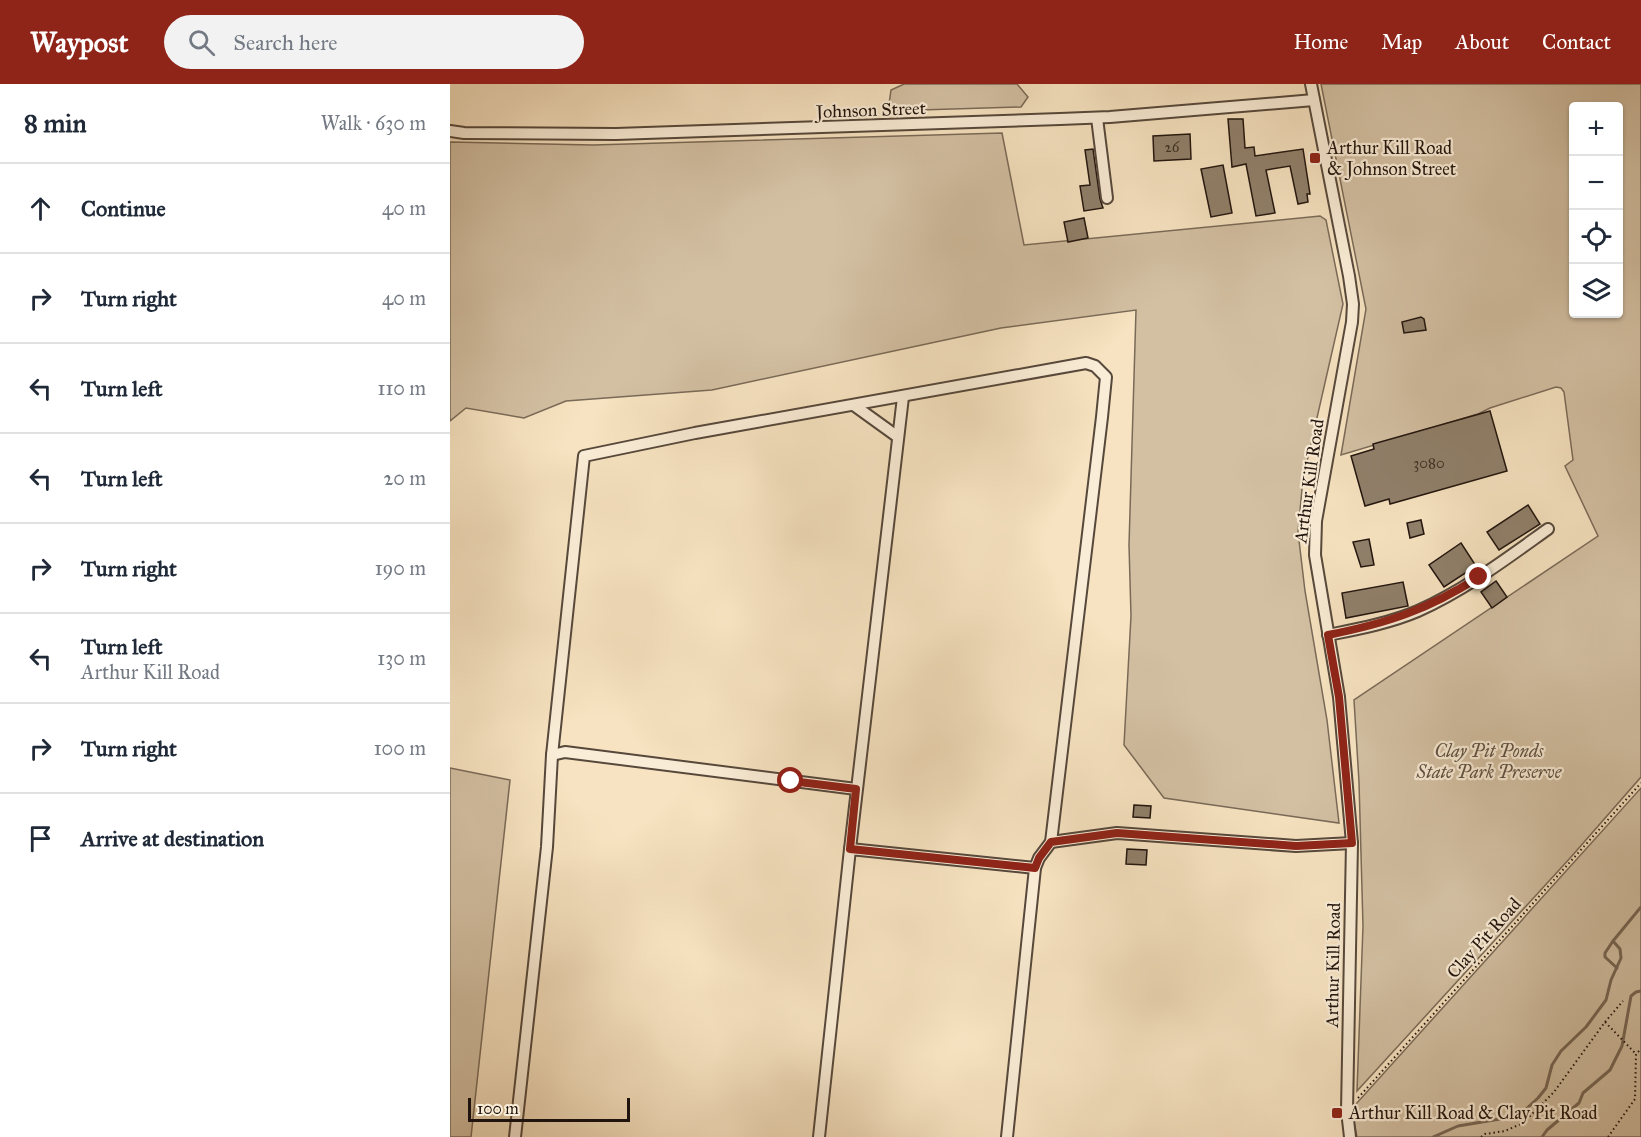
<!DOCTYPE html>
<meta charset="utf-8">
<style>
:root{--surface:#fff;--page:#f2f2f3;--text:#1f2937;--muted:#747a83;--line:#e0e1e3;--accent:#8f2418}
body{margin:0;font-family:"IM FELL Great Primer",serif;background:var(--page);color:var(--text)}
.controls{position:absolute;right:18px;top:18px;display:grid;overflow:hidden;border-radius:6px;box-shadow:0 2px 4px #0004}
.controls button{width:54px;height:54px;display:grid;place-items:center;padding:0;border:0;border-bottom:2px solid var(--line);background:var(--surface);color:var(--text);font:30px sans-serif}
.scale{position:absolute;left:18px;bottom:15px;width:162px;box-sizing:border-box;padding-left:6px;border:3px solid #21140e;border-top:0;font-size:16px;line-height:21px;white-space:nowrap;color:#21140e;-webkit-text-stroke:4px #faedd7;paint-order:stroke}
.stop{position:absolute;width:18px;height:18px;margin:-14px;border:4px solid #8f2418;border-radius:50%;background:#fff}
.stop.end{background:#8f2418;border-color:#fff;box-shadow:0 2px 6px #0008}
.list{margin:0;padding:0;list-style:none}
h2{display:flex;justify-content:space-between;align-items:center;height:78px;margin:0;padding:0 24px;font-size:26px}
h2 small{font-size:20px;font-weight:400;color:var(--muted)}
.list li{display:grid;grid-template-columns:39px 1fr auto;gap:18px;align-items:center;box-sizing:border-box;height:90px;padding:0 24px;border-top:2px solid var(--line)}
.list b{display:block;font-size:22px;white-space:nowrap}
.list p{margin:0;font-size:20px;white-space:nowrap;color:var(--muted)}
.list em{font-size:20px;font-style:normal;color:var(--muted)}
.icon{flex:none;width:33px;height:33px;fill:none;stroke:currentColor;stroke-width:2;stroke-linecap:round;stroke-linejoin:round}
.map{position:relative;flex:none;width:1191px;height:1053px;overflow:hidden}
header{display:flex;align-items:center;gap:36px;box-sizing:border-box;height:84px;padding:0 30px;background:var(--accent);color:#fff}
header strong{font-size:28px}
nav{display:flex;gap:33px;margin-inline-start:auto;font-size:21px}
.search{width:420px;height:54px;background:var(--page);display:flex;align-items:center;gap:15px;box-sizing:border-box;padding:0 21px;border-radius:33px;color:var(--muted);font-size:22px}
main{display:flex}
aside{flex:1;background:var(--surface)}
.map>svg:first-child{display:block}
.green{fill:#d3c0a3;stroke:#7a6a58;stroke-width:1.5;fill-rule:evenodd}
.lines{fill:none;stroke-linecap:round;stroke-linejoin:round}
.stream{stroke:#766655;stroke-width:3}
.building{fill:#90806b;stroke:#21140e;stroke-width:1.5}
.minor-casing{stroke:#56483b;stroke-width:14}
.path{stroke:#21140e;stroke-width:2;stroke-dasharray:1.5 3;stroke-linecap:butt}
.minor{stroke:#faedd7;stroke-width:10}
.route{stroke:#8f2418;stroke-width:8}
.poi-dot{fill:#8f2418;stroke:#faedd7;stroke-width:2}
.labels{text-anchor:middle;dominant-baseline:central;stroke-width:4.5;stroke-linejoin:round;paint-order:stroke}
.number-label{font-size:15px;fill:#3d2f25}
.street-label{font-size:18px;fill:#21140e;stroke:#faedd7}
.poi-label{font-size:18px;fill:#21140e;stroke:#faedd7;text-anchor:start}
.park-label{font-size:18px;font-style:italic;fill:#5f5042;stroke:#faedd7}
</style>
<header>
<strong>Waypost</strong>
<div class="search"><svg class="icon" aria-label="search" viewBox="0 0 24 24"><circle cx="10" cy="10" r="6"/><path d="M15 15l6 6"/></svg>Search here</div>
<nav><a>Home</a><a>Map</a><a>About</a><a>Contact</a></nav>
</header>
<main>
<aside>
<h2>8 min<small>Walk · 630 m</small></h2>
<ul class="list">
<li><svg class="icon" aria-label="ahead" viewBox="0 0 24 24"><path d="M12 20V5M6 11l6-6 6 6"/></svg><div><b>Continue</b></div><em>40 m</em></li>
<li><svg class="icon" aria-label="right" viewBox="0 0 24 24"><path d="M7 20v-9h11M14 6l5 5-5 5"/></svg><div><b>Turn right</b></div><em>40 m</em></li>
<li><svg class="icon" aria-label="left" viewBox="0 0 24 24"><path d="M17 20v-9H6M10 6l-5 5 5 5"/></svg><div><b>Turn left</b></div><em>110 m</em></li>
<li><svg class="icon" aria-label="left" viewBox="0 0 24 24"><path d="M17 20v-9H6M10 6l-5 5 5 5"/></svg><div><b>Turn left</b></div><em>20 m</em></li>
<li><svg class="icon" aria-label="right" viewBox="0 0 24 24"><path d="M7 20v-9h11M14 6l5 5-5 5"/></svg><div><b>Turn right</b></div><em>190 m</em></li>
<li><svg class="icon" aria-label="left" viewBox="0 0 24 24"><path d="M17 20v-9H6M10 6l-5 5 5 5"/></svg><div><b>Turn left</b><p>Arthur Kill Road</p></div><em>130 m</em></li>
<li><svg class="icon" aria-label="right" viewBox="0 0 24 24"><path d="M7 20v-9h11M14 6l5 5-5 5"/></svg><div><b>Turn right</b></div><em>100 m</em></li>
<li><svg class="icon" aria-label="arrive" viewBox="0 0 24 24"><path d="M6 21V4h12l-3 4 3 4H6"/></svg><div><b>Arrive at destination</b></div></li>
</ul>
</aside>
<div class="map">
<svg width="1191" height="1053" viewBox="0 0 1191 1053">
<rect width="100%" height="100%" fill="#f7e3c1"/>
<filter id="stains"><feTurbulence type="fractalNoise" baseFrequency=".00333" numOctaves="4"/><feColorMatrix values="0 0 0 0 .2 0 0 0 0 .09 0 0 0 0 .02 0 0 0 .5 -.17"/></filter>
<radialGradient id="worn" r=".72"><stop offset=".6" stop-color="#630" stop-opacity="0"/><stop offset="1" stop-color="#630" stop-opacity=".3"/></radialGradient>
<g class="green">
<polygon points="454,0 567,0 578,13 571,23 438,27 441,6"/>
<path d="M871,0H1191V693L1121,773L907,1007L913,842L909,698L904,616L1148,452L1115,382L1123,376L1114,308L1111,304L1106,303L1040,324L1028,330L891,371L916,225ZM1124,22H1168V230H1124Z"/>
<polygon points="552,49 574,161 870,132 876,136 893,220 853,395 848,448 855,507 877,636 889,739 714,714 674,661 681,532 679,461 686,226 551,244 262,306 116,317 74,334 16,324 0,337 0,58 143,61"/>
<polygon points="0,684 60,696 21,1053 0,1053"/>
<polygon points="1191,704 1191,1053 907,1053 904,1038 906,1020"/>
</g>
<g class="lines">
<g class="stream">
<polyline points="1163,857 1155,869 1155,873 1167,884"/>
<polyline points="983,1053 1008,1042 1062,1033 1075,1026 1088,1014 1096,1004 1102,981 1111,967 1136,943 1156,916 1161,896 1171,874 1170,865 1163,857 1191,823"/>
<polyline points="1092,1053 1097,1046 1129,1019 1133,1009 1160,986 1172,962 1181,912 1186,908 1191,907"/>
</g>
</g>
<g class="building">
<polygon points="778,35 793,35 795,64 804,63 805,72 853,65 860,110 857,110 858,118 848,120 840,82 816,86 825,129 806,132 796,80 782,83"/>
<polygon points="740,50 741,75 704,77 703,52"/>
<polygon points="643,65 650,115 653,124 634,127 630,102 640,101 635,66"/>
<polygon points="773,81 782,129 761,133 751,85"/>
<polygon points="634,134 638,154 618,158 614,138"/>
<polygon points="971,233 974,235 976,246 954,249 952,238"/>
<polygon points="1040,327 1057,387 940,420 939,415 915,422 901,372 924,365 923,360"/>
<polygon points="1078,421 1090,440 1049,466 1037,448"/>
<polygon points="971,436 974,450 960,454 957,439"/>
<polygon points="919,455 924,481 911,483 903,458"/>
<polygon points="1011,459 1026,482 994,503 979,481"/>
<polygon points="1046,497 1057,513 1042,524 1031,508"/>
<polygon points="953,498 958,522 896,534 892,509"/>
<polygon points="684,721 701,722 700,734 683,733"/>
<polygon points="677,765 697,766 696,781 676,780"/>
</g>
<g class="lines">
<defs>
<g id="minor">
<polyline points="861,0 899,192 903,220 902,238 866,437 865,471 889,613 902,759 897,1027 900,1053"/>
<polyline points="647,34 657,114"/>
<polyline points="0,47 14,49 166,50 610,35 660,33 864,16"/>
<polyline points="405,322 448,353"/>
<path d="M878,551C908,545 940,539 968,527C1015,506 1056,475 1098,445"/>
<polyline points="102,671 115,668 406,705"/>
<polyline points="601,758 667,749 846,762 902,759"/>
<polyline points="400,765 453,313"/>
<polyline points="65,1053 97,763 102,671 134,372 245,349 636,279 645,282 656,293 652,333 601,758 589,774 585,784 557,1053"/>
<polyline points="369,1053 400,765 585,784"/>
</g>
</defs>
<use href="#minor" class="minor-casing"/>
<g class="path">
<polyline points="1155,938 1173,917"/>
<polyline points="908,1014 1191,699"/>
<polyline points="1031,1053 1035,1050 1055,1047 1073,1039 1104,1008 1155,938 1186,970"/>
<polyline points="1158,1053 1185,1015 1186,970 1191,965"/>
</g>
<use href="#minor" class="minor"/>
</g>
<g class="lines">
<path class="route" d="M341,697L406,705L400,765L585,784L589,774L601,758L667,749L846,762L902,759L889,613L878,551C938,539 977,526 1029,493"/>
</g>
<g class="poi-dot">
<rect x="859" y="68" width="12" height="12" rx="3"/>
<rect x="881" y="1023" width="12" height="12" rx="3"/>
</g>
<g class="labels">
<g class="number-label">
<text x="722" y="63">26</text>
<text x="979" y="379">3080</text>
</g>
<g class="street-label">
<text transform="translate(421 26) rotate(-2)">Johnson Street</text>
<text transform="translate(859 397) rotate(-82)">Arthur Kill Road</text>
<text transform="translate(1034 854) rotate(-48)">Clay Pit Road</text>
<text transform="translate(883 881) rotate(-89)">Arthur Kill Road</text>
</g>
<g class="poi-label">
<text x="877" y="64">Arthur Kill Road<tspan x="877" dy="21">&amp; Johnson Street</tspan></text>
<text x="899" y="1029">Arthur Kill Road &amp; Clay Pit Road</text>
</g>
<g class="park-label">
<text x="1039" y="667">Clay Pit Ponds<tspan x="1039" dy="21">State Park Preserve</tspan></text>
</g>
</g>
<rect width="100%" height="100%" filter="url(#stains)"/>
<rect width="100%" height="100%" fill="url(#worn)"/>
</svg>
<div class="controls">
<button>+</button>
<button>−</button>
<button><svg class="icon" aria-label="locate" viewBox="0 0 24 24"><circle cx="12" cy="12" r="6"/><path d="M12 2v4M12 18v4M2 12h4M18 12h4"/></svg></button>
<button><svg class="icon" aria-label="layers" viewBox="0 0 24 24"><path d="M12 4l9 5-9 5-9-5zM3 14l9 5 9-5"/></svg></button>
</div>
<div class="scale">100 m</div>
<div class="stop" style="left:341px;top:697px"></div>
<div class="stop end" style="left:1029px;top:493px"></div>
</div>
</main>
